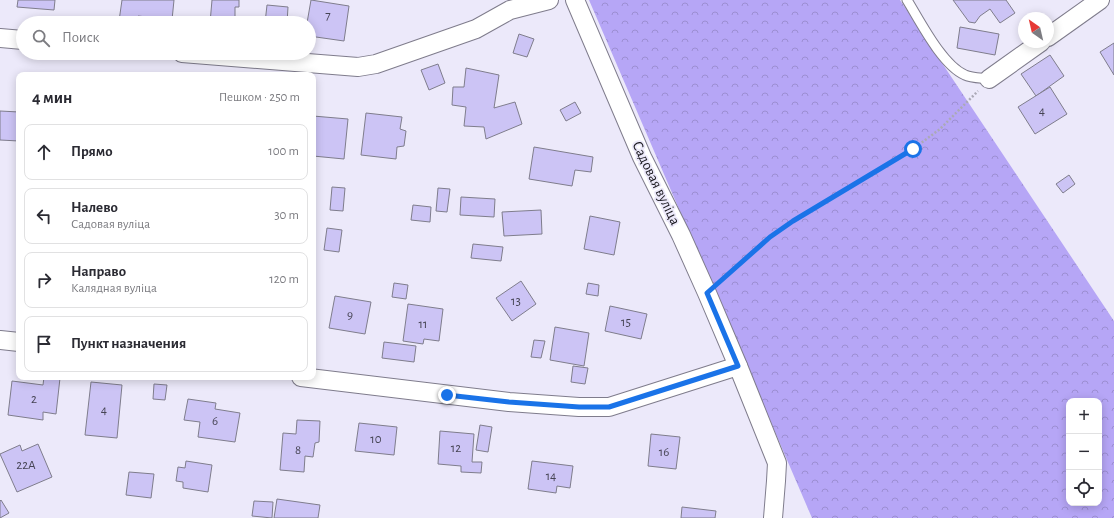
<!DOCTYPE html>
<html lang="ru">
<meta charset="utf-8">
<style>
:root{--surface:#fff;--page:#f7f7f7;--text:#2b2b33;--muted:#7c7c81;--line:#e1e1e2}
body{margin:0;font-family:"Alegreya Sans",sans-serif;background:var(--page);color:var(--text)}
.controls{position:absolute;right:12px;bottom:12px;display:grid;overflow:hidden;border-radius:8px;box-shadow:0 2px 10px #0003}
.controls button{width:36px;height:36px;display:grid;place-items:center;padding:0;border:0;border-bottom:1px solid var(--line);background:var(--surface);color:var(--text);font:20px sans-serif}
.compass{position:absolute;left:1018px;top:12px;width:36px;height:36px;border-radius:50%;background:var(--surface);box-shadow:0 2px 10px #0003;rotate:326deg}
.stop{position:absolute;width:12px;height:12px;margin:-9px;border:3px solid #1a73e8;border-radius:50%;background:#fff}
.stop.end{background:#1a73e8;border-color:#fff;box-shadow:0 1px 4px #0008}
.list{margin:0;padding:0;list-style:none}
h2{display:flex;justify-content:space-between;align-items:center;height:52px;margin:0;padding:0 16px;font-size:17px}
h2 small{font-size:13px;font-weight:400;color:var(--muted)}
.list li{display:grid;grid-template-columns:26px 1fr auto;gap:12px;align-items:center;box-sizing:border-box;height:56px;margin:0 8px 8px;padding:0 8px;border:1px solid var(--line);border-radius:8px}
.list b{display:block;font-size:15px;white-space:nowrap}
.list p{margin:0;font-size:13px;white-space:nowrap;color:var(--muted)}
.list em{font-size:13px;font-style:normal;color:var(--muted)}
.icon{flex:none;width:22px;height:22px;fill:none;stroke:currentColor;stroke-width:2;stroke-linecap:round;stroke-linejoin:round}
.map{position:relative;flex:none;width:1114px;height:518px;overflow:hidden}
.search{position:absolute;background:var(--surface);box-shadow:0 2px 10px #0003;left:16px;top:16px;width:300px;height:44px;display:flex;align-items:center;gap:10px;box-sizing:border-box;padding:0 14px;border-radius:22px;color:var(--muted);font-size:15px}
.panel{position:absolute;background:var(--surface);box-shadow:0 2px 10px #0003;left:16px;top:72px;width:300px;height:308px;border-radius:8px}
.map>svg:first-child{display:block}
.forest{fill:url(#forest-crowns);fill-rule:evenodd}
.building{fill:#ccc4f5;stroke:#7f7d8c}
.lines{fill:none;stroke-linecap:round;stroke-linejoin:round}
.service-casing{stroke:#7f7c8c;stroke-width:11}
.minor-casing{stroke:#7f7c8c;stroke-width:20}
.path{stroke:#aba9b6;stroke-width:2.5;stroke-dasharray:2 2;stroke-linecap:butt}
.service{stroke:#fff;stroke-width:9}
.minor{stroke:#fff;stroke-width:18}
.route{stroke:#1a73e8;stroke-width:5}
.labels{text-anchor:middle;dominant-baseline:central;stroke-width:3.5;stroke-linejoin:round;paint-order:stroke}
.number-label{font-size:13px;fill:#464454}
.street-label{font-size:15px;fill:#1a191f;stroke:#ece9fa}
</style>
<div class="map">
<svg width="1114" height="518" viewBox="0 0 1114 518">
<defs>
<pattern id="forest-crowns" width="20" height="18" patternUnits="userSpaceOnUse"><rect width="20" height="18" fill="#b6a6f6"/><path d="M2 6a3 3 0 1 1 6 0M12 15a3 3 0 1 1 6 0" fill="none" stroke="#9c8ed2"/></pattern>
</defs>
<rect width="100%" height="100%" fill="#ece9fa"/>
<path class="forest" d="M589,0H900L1114,321V518H812ZM1069,401H1099V503H1069Z"/>
<g class="building">
<polygon points="18,0 55,0 54,10 17,7"/>
<polygon points="122,0 174,0 172,20 138,16 137,23 119,21"/>
<polygon points="212,0 239,0 239,7 235,7 235,23 210,23"/>
<polygon points="311,0 349,6 344,41 309,36 309,23 307,23"/>
<polygon points="953,0 1006,0 1015,13 1000,23 990,9 980,16 975,23 969,22"/>
<polygon points="267,5 288,7 287,23 265,23"/>
<polygon points="960,27 999,34 995,55 957,48"/>
<polygon points="519,34 534,39 527,57 513,53"/>
<polygon points="1114,43 1114,75 1100,52"/>
<polygon points="1050,55 1064,76 1036,96 1021,74"/>
<polygon points="438,64 445,83 429,90 421,70"/>
<polygon points="466,68 499,75 494,108 515,102 522,124 486,139 484,127 464,126 466,107 452,105 453,87 464,87"/>
<polygon points="1050,87 1067,114 1035,134 1018,107"/>
<polygon points="575,102 581,113 566,121 560,110"/>
<polygon points="0,111 19,112 19,141 0,140"/>
<polygon points="366,113 402,117 400,129 406,131 404,146 397,147 396,159 361,155"/>
<polygon points="313,116 348,119 344,159 313,156"/>
<polygon points="534,147 593,157 591,172 575,170 572,186 529,179"/>
<polygon points="1069,175 1075,184 1063,193 1056,184"/>
<polygon points="332,187 345,188 343,211 330,210"/>
<polygon points="438,188 450,189 447,212 436,211"/>
<polygon points="461,197 495,199 494,217 460,215"/>
<polygon points="413,205 431,207 430,222 411,220"/>
<polygon points="541,210 542,234 504,236 502,212"/>
<polygon points="590,216 620,222 614,255 584,249"/>
<polygon points="327,228 342,230 339,252 324,250"/>
<polygon points="473,244 503,247 501,261 471,258"/>
<polygon points="521,281 536,304 512,321 496,298"/>
<polygon points="394,283 408,285 406,299 392,297"/>
<polygon points="588,283 599,285 598,296 586,294"/>
<polygon points="335,296 371,302 365,334 329,328"/>
<polygon points="408,304 443,309 439,341 424,339 423,344 403,341"/>
<polygon points="610,306 647,314 641,339 605,331"/>
<polygon points="555,327 589,333 584,366 550,360"/>
<polygon points="534,340 545,341 541,358 531,357"/>
<polygon points="384,342 416,346 414,362 382,358"/>
<polygon points="573,366 588,368 585,384 571,382"/>
<polygon points="44,377 60,378 56,414 43,412 43,420 8,415 12,381 43,385"/>
<polygon points="91,382 122,385 117,438 85,435"/>
<polygon points="154,384 167,385 165,400 153,399"/>
<polygon points="188,399 216,403 215,409 240,413 235,442 198,437 200,422 184,420"/>
<polygon points="297,420 320,421 319,442 315,443 313,457 305,456 304,472 280,470 283,433 296,434"/>
<polygon points="359,423 397,427 394,455 355,451"/>
<polygon points="480,425 492,427 488,452 476,450"/>
<polygon points="440,431 474,434 472,462 482,462 481,473 461,472 461,466 438,464"/>
<polygon points="651,434 680,437 676,469 648,466"/>
<polygon points="38,444 52,477 17,492 0,454 20,445 22,451"/>
<polygon points="186,461 212,465 208,492 183,488 183,482 176,481 178,467 185,468"/>
<polygon points="532,461 573,466 570,488 557,486 556,493 528,489"/>
<polygon points="129,472 154,474 151,498 126,495"/>
<polygon points="277,499 320,505 318,518 274,518"/>
<polygon points="1,500 9,513 0,518 0,501"/>
<polygon points="254,501 273,502 272,518 252,516"/>
<polygon points="682,507 716,511 715,518 681,518"/>
</g>
<g class="lines">
<defs>
<path id="service" d="M907,0C920,21 942,65 965,75C971,78 982,78 989,79"/>
<g id="minor">
<polyline points="575,0 642,157 681,235 707,293 738,366 777,463 776,481 773,518"/>
<polyline points="1048,37 1100,0"/>
<polyline points="0,38 23,40"/>
<polyline points="182,53 358,67 376,64 476,29 510,10 549,0"/>
<polyline points="989,79 1041,42"/>
<polyline points="0,340 19,342"/>
<polyline points="301,377 509,402 579,407 609,407 738,366"/>
</g>
</defs>
<use href="#service" class="service-casing"/>
<use href="#minor" class="minor-casing"/>
<polyline class="path" points="721,280 770,237 793,221 913,149 940,129 978,91"/>
<use href="#service" class="service"/>
<use href="#minor" class="minor"/>
</g>
<g class="lines">
<polyline class="route" points="447,395 509,402 579,407 609,407 738,366 707,293 770,237 793,221 913,149"/>
</g>
<g class="labels">
<g class="number-label">
<text x="328" y="15">7</text>
<text x="1042" y="111">4</text>
<text x="516" y="301">13</text>
<text x="350" y="315">9</text>
<text x="626" y="322">15</text>
<text x="423" y="324">11</text>
<text x="34" y="399">2</text>
<text x="104" y="410">4</text>
<text x="215" y="421">6</text>
<text x="376" y="439">10</text>
<text x="456" y="448">12</text>
<text x="298" y="450">8</text>
<text x="664" y="452">16</text>
<text x="26" y="465">22А</text>
<text x="551" y="476">14</text>
</g>
<g class="street-label">
<text transform="translate(656 183) rotate(64)">Садовая вуліца</text>
</g>
</g>
</svg>
<div class="controls">
<button>+</button>
<button>−</button>
<button><svg class="icon" aria-label="locate" viewBox="0 0 24 24"><circle cx="12" cy="12" r="6"/><path d="M12 2v4M12 18v4M2 12h4M18 12h4"/></svg></button>
</div>
<svg class="compass" viewBox="-18 -18 36 36"><path d="M0-13l5 13h-10z" fill="#e53935"/><path d="M0 13l5-13h-10z" fill="#7c7c81"/></svg>
<div class="stop" style="left:913px;top:149px"></div>
<div class="stop end" style="left:447px;top:395px"></div>
<div class="search"><svg class="icon" aria-label="search" viewBox="0 0 24 24"><circle cx="10" cy="10" r="6"/><path d="M15 15l6 6"/></svg>Поиск</div>
<section class="panel">
<h2>4 мин<small>Пешком · 250 m</small></h2>
<ul class="list">
<li><svg class="icon" aria-label="ahead" viewBox="0 0 24 24"><path d="M12 20V5M6 11l6-6 6 6"/></svg><div><b>Прямо</b></div><em>100 m</em></li>
<li><svg class="icon" aria-label="left" viewBox="0 0 24 24"><path d="M17 20v-9H6M10 6l-5 5 5 5"/></svg><div><b>Налево</b><p>Садовая вуліца</p></div><em>30 m</em></li>
<li><svg class="icon" aria-label="right" viewBox="0 0 24 24"><path d="M7 20v-9h11M14 6l5 5-5 5"/></svg><div><b>Направо</b><p>Калядная вуліца</p></div><em>120 m</em></li>
<li><svg class="icon" aria-label="arrive" viewBox="0 0 24 24"><path d="M6 21V4h12l-3 4 3 4H6"/></svg><div><b>Пункт назначения</b></div></li>
</ul>
</section>
</div>
